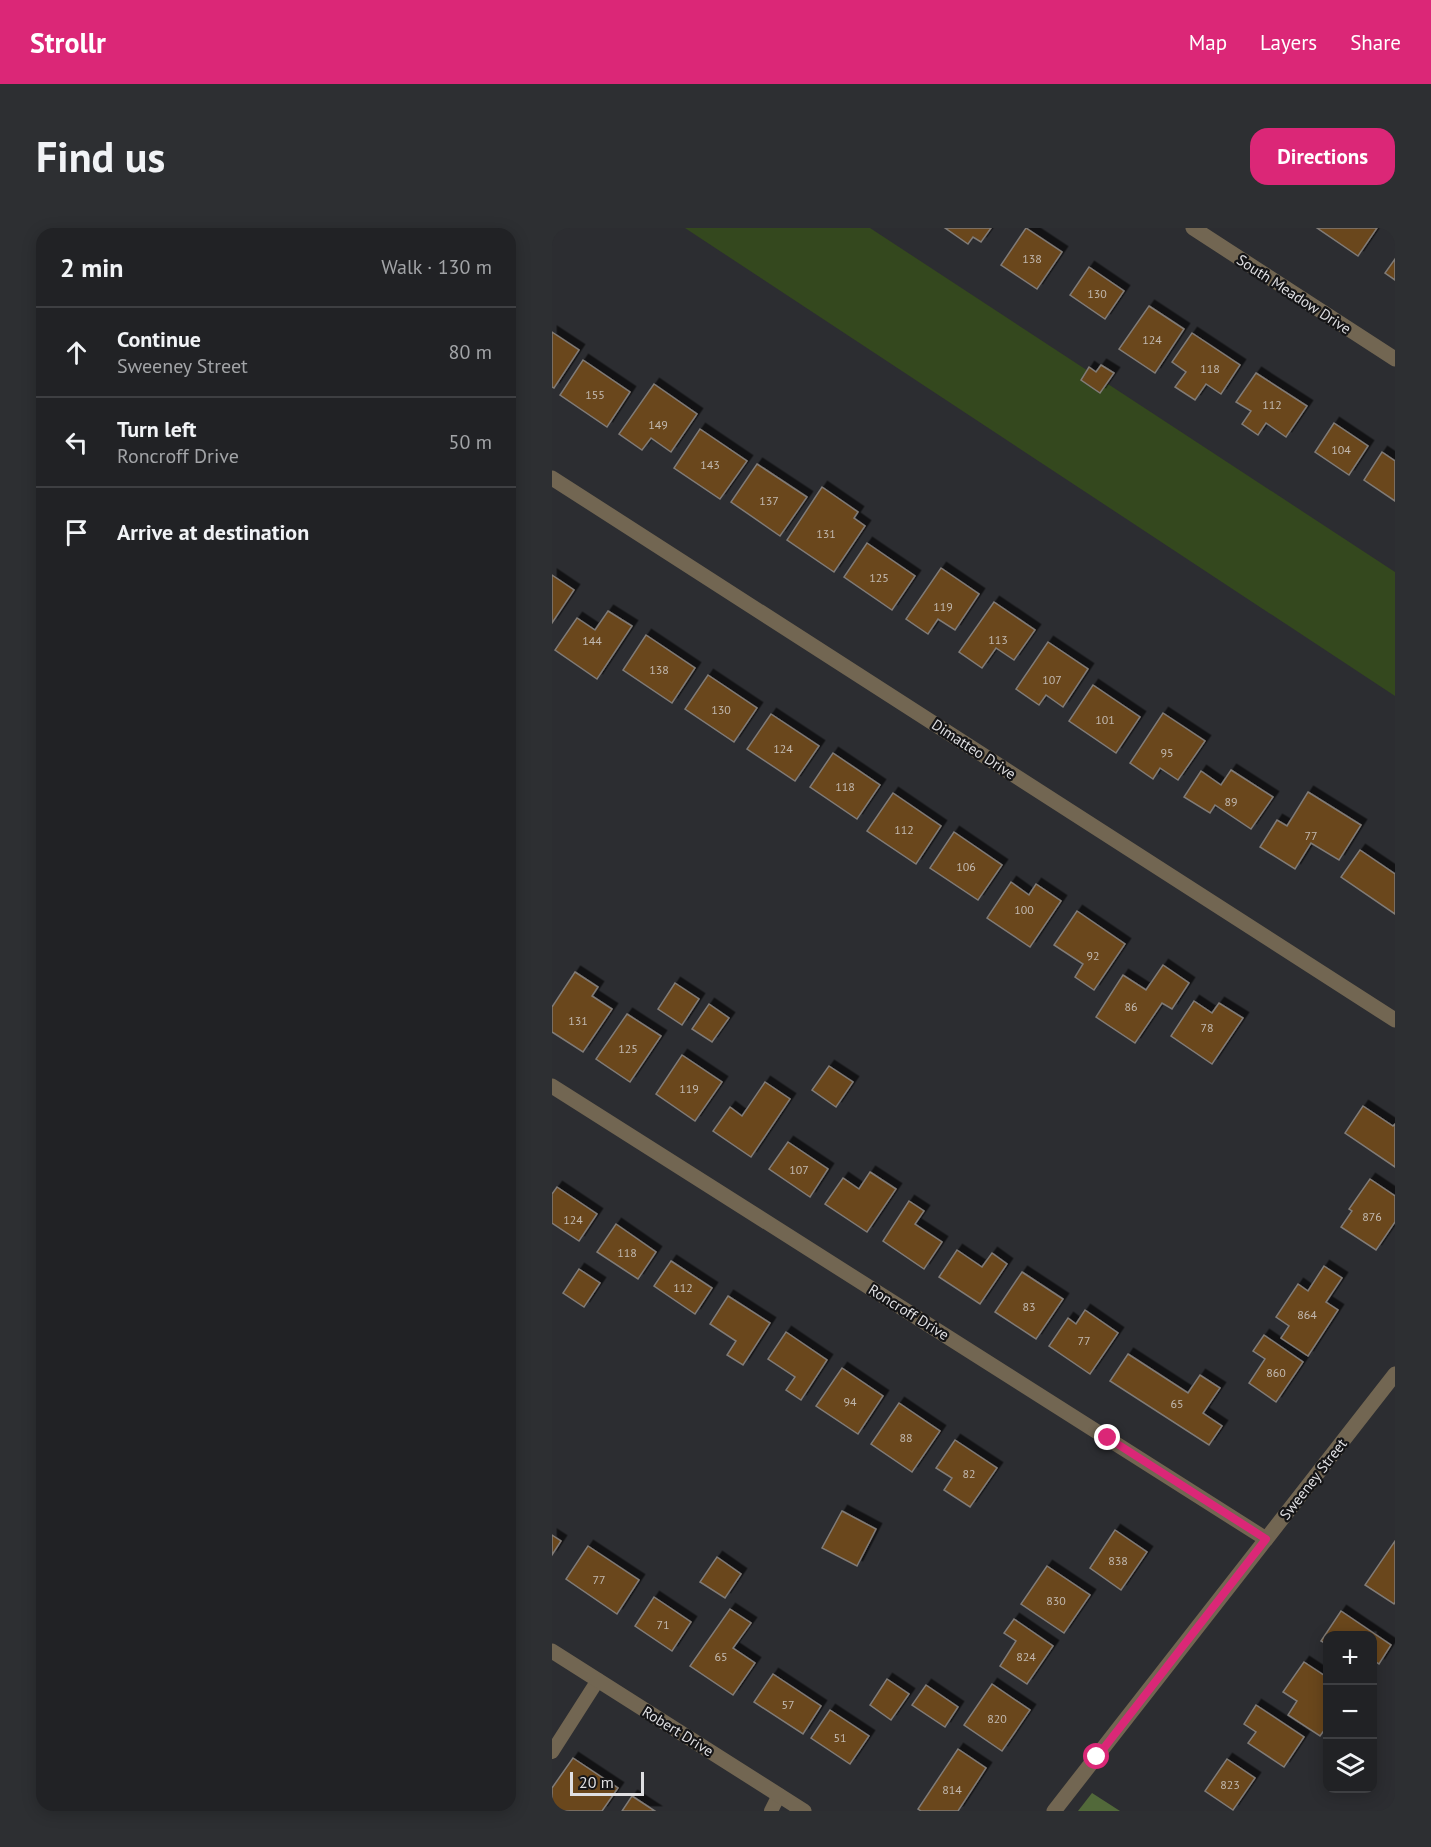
<!DOCTYPE html>
<meta charset="utf-8">
<style>
:root{--surface:#212225;--page:#2d2f32;--text:#f1f3f6;--muted:#a2a4a7;--line:#3e3f42;--accent:#db2777}
body{margin:0;font-family:"PT Sans",sans-serif;background:var(--page);color:var(--text)}
.controls{position:absolute;right:18px;bottom:18px;display:grid;overflow:hidden;border-radius:12px;box-shadow:0 3px 15px #0003}
.controls button{width:54px;height:54px;display:grid;place-items:center;padding:0;border:0;border-bottom:2px solid var(--line);background:var(--surface);color:var(--text);font:30px sans-serif}
.scale{position:absolute;left:18px;bottom:15px;width:74px;box-sizing:border-box;padding-left:6px;border:3px solid #dfdfe2;border-top:0;font-size:16px;line-height:21px;white-space:nowrap;color:#dfdfe2;-webkit-text-stroke:4px #151517;paint-order:stroke}
.stop{position:absolute;width:18px;height:18px;margin:-14px;border:4px solid #db2777;border-radius:50%;background:#fff}
.stop.end{background:#db2777;border-color:#fff;box-shadow:0 2px 6px #0008}
.list{margin:0;padding:0;list-style:none}
h2{display:flex;justify-content:space-between;align-items:center;height:78px;margin:0;padding:0 24px;font-size:26px}
h2 small{font-size:20px;font-weight:400;color:var(--muted)}
.list li{display:grid;grid-template-columns:39px 1fr auto;gap:18px;align-items:center;box-sizing:border-box;height:90px;padding:0 24px;border-top:2px solid var(--line)}
.list b{display:block;font-size:22px;white-space:nowrap}
.list p{margin:0;font-size:20px;white-space:nowrap;color:var(--muted)}
.list em{font-size:20px;font-style:normal;color:var(--muted)}
.icon{flex:none;width:33px;height:33px;fill:none;stroke:currentColor;stroke-width:2;stroke-linecap:round;stroke-linejoin:round}
.map{position:relative;flex:none;width:843px;height:1583px;overflow:hidden;border-radius:18px}
header{display:flex;align-items:center;gap:36px;box-sizing:border-box;height:84px;padding:0 30px;background:var(--accent);color:#fff}
header strong{font-size:28px}
nav{display:flex;gap:33px;margin-inline-start:auto;font-size:21px}
.intro{display:flex;align-items:center;justify-content:space-between;box-sizing:border-box;height:144px;padding:0 36px}
h1{margin:0;font-size:42px}
.button{padding:15px 27px;border-radius:18px;background:var(--accent);color:#fff;font-size:21px;font-weight:700}
main{display:flex;gap:36px;padding:0 36px}
aside{flex:1;background:var(--surface);border-radius:18px;box-shadow:0 3px 15px #0003}
.map>svg:first-child{display:block}
.green{fill:#34481e}
.forest{fill:#52693a}
.building{fill:#6a461c;stroke:#807b77;stroke-width:1.5;filter:url(#shadow)}
.lines{fill:none;stroke-linecap:round;stroke-linejoin:round}
.service{stroke:#726652;stroke-width:14}
.minor{stroke:#726652;stroke-width:15}
.tertiary{stroke:#726652;stroke-width:15}
.route{stroke:#db2777;stroke-width:8}
.labels{text-anchor:middle;dominant-baseline:central;stroke-width:4.5;stroke-linejoin:round;paint-order:stroke}
.number-label{font-size:12px;fill:#c2b9b0}
.street-label{font-size:15px;fill:#dfdfe2;stroke:#151517}
</style>
<header>
<strong>Strollr</strong>
<nav><a>Map</a><a>Layers</a><a>Share</a></nav>
</header>
<div class="intro"><h1>Find us</h1><a class="button">Directions</a></div>
<main>
<aside>
<h2>2 min<small>Walk · 130 m</small></h2>
<ul class="list">
<li><svg class="icon" aria-label="ahead" viewBox="0 0 24 24"><path d="M12 20V5M6 11l6-6 6 6"/></svg><div><b>Continue</b><p>Sweeney Street</p></div><em>80 m</em></li>
<li><svg class="icon" aria-label="left" viewBox="0 0 24 24"><path d="M17 20v-9H6M10 6l-5 5 5 5"/></svg><div><b>Turn left</b><p>Roncroff Drive</p></div><em>50 m</em></li>
<li><svg class="icon" aria-label="arrive" viewBox="0 0 24 24"><path d="M6 21V4h12l-3 4 3 4H6"/></svg><div><b>Arrive at destination</b></div></li>
</ul>
</aside>
<div class="map">
<svg width="843" height="1583" viewBox="0 0 843 1583">
<defs>
<filter id="shadow"><feDropShadow dx="5.5" dy="-5.5" stdDeviation="0" flood-color="#0009"/></filter>
</defs>
<rect width="100%" height="100%" fill="#2c2d31"/>
<polygon class="green" points="133,0 318,0 843,344 843,468"/>
<polygon class="forest" points="540,1565 568,1583 526,1583"/>
<g class="building">
<polygon points="393,0 439,0 429,14 421,9 416,16"/>
<polygon points="474,0 510,24 485,61 449,37"/>
<polygon points="765,0 825,0 806,28"/>
<polygon points="843,31 843,52 833,45"/>
<polygon points="537,39 572,63 553,91 518,67"/>
<polygon points="597,78 632,101 603,145 567,121"/>
<polygon points="0,104 27,122 2,160 0,159"/>
<polygon points="640,105 688,137 669,166 654,156 643,172 623,159 634,144 620,134"/>
<polygon points="31,132 78,164 55,199 8,167"/>
<polygon points="549,137 562,145 548,165 529,152 537,139 544,144"/>
<polygon points="704,145 755,178 734,209 714,195 706,207 690,196 699,183 684,174"/>
<polygon points="102,156 145,186 119,224 99,210 90,222 67,206"/>
<polygon points="782,195 816,218 797,247 763,224"/>
<polygon points="148,201 195,233 168,271 122,240"/>
<polygon points="830,224 843,233 843,273 812,252"/>
<polygon points="205,236 255,269 228,308 179,274"/>
<polygon points="270,259 306,284 302,290 313,298 282,344 235,312"/>
<polygon points="315,315 363,348 340,382 292,349"/>
<polygon points="389,340 427,366 403,402 386,391 376,406 354,391"/>
<polygon points="0,347 22,362 0,395"/>
<polygon points="442,374 483,402 462,432 444,420 430,440 407,424"/>
<polygon points="56,383 80,398 45,451 3,422 25,390 43,402"/>
<polygon points="94,407 143,440 120,475 71,442"/>
<polygon points="496,414 536,441 511,479 494,467 487,477 464,461"/>
<polygon points="156,447 205,480 182,514 133,481"/>
<polygon points="541,457 588,489 564,525 517,493"/>
<polygon points="611,485 653,513 626,552 608,540 601,551 578,535"/>
<polygon points="219,486 267,518 243,553 195,521"/>
<polygon points="281,525 328,557 305,591 258,559"/>
<polygon points="679,542 721,569 699,601 663,577 658,585 632,569 649,543 669,557"/>
<polygon points="756,564 809,597 787,632 759,615 743,641 708,619 725,592 735,598"/>
<polygon points="341,565 389,598 364,636 315,603"/>
<polygon points="402,604 450,637 426,672 378,640"/>
<polygon points="808,622 843,646 843,686 789,649"/>
<polygon points="459,654 477,667 484,656 509,673 478,719 435,690"/>
<polygon points="525,683 573,716 542,762 523,749 531,736 502,717"/>
<polygon points="611,737 637,755 620,781 610,775 583,815 544,789 571,747 594,762"/>
<polygon points="23,744 46,759 40,768 60,781 31,824 0,804 0,779"/>
<polygon points="123,755 147,771 130,797 106,781"/>
<polygon points="642,773 660,785 667,775 691,790 660,836 619,808"/>
<polygon points="157,776 177,790 160,814 140,801"/>
<polygon points="75,786 109,808 78,854 44,831"/>
<polygon points="130,827 170,854 143,893 104,866"/>
<polygon points="277,838 301,854 284,879 260,862"/>
<polygon points="213,854 238,871 199,929 161,903 178,879 190,888"/>
<polygon points="811,878 841,898 843,896 843,939 793,905"/>
<polygon points="236,914 276,941 258,969 217,941"/>
<polygon points="318,944 344,961 315,1004 273,976 291,950 307,961"/>
<polygon points="818,951 843,968 843,994 824,1022 789,999 800,983 797,981"/>
<polygon points="5,959 45,986 27,1013 0,995 0,966"/>
<polygon points="357,973 372,983 363,996 390,1014 372,1041 331,1013"/>
<polygon points="64,996 104,1024 86,1051 45,1024"/>
<polygon points="405,1022 430,1039 440,1025 455,1036 428,1076 387,1049"/>
<polygon points="119,1033 160,1060 143,1086 102,1058"/>
<polygon points="772,1038 790,1050 774,1074 786,1082 756,1128 729,1110 737,1098 724,1089 746,1056 756,1063"/>
<polygon points="27,1041 48,1055 32,1079 11,1065"/>
<polygon points="470,1044 511,1071 484,1111 443,1084"/>
<polygon points="176,1068 218,1095 191,1137 175,1127 184,1113 158,1096"/>
<polygon points="533,1082 566,1105 538,1146 497,1118 516,1090 524,1096"/>
<polygon points="234,1104 275,1132 249,1172 234,1162 243,1149 216,1131"/>
<polygon points="712,1107 751,1134 724,1174 697,1155 713,1131 701,1123"/>
<polygon points="576,1126 636,1165 648,1147 668,1160 651,1185 670,1198 657,1217 558,1153"/>
<polygon points="290,1140 331,1168 306,1206 264,1178"/>
<polygon points="347,1175 388,1203 360,1244 319,1216"/>
<polygon points="403,1212 445,1240 418,1279 392,1262 400,1250 384,1240"/>
<polygon points="290,1283 324,1301 305,1338 270,1320"/>
<polygon points="563,1302 595,1324 569,1362 538,1340"/>
<polygon points="0,1307 9,1313 0,1327"/>
<polygon points="843,1313 843,1374 842,1376 813,1357"/>
<polygon points="36,1318 87,1352 65,1386 14,1351"/>
<polygon points="165,1329 189,1346 173,1370 148,1354"/>
<polygon points="495,1338 538,1367 512,1405 469,1376"/>
<polygon points="102,1369 139,1394 120,1423 83,1398"/>
<polygon points="178,1381 199,1395 181,1420 203,1435 181,1467 138,1438"/>
<polygon points="789,1383 839,1417 827,1436 820,1431 820,1408 776,1408 776,1417 769,1413"/>
<polygon points="462,1391 501,1418 475,1456 448,1438 464,1413 452,1405"/>
<polygon points="752,1434 776,1450 776,1497 768,1508 736,1487 745,1473 731,1464"/>
<polygon points="221,1446 269,1478 251,1506 202,1474"/>
<polygon points="335,1451 357,1466 339,1492 318,1477"/>
<polygon points="440,1456 478,1482 450,1523 412,1497"/>
<polygon points="374,1457 406,1479 393,1499 360,1477"/>
<polygon points="704,1477 752,1509 732,1539 696,1515 704,1504 692,1496"/>
<polygon points="278,1482 317,1508 298,1536 259,1510"/>
<polygon points="406,1521 434,1540 406,1583 369,1583 366,1581"/>
<polygon points="21,1530 66,1560 50,1583 9,1583 0,1577 0,1560"/>
<polygon points="675,1531 703,1550 681,1582 653,1563"/>
<polygon points="80,1568 103,1583 70,1583"/>
</g>
<g class="lines">
<g class="service">
<polyline points="0,1524 46,1452"/>
<polyline points="219,1583 227,1567"/>
</g>
<g class="minor">
<polyline points="641,0 843,131"/>
<polyline points="0,250 843,792"/>
<polyline points="0,858 714,1311"/>
<polyline points="0,1423 252,1583"/>
</g>
<polyline class="tertiary" points="502,1583 843,1146"/>
</g>
<g class="lines">
<polyline class="route" points="545,1529 714,1311 556,1210"/>
</g>
<g class="labels">
<g class="number-label">
<text x="480" y="30">138</text>
<text x="545" y="65">130</text>
<text x="600" y="111">124</text>
<text x="658" y="140">118</text>
<text x="43" y="166">155</text>
<text x="720" y="176">112</text>
<text x="106" y="196">149</text>
<text x="789" y="221">104</text>
<text x="158" y="236">143</text>
<text x="217" y="272">137</text>
<text x="274" y="305">131</text>
<text x="327" y="349">125</text>
<text x="391" y="378">119</text>
<text x="446" y="411">113</text>
<text x="40" y="412">144</text>
<text x="107" y="441">138</text>
<text x="500" y="451">107</text>
<text x="169" y="481">130</text>
<text x="553" y="491">101</text>
<text x="231" y="520">124</text>
<text x="615" y="524">95</text>
<text x="293" y="558">118</text>
<text x="679" y="573">89</text>
<text x="352" y="601">112</text>
<text x="759" y="607">77</text>
<text x="414" y="638">106</text>
<text x="472" y="681">100</text>
<text x="541" y="727">92</text>
<text x="579" y="778">86</text>
<text x="26" y="792">131</text>
<text x="655" y="799">78</text>
<text x="76" y="820">125</text>
<text x="137" y="860">119</text>
<text x="247" y="941">107</text>
<text x="820" y="988">876</text>
<text x="21" y="991">124</text>
<text x="75" y="1024">118</text>
<text x="131" y="1059">112</text>
<text x="477" y="1078">83</text>
<text x="755" y="1086">864</text>
<text x="532" y="1112">77</text>
<text x="724" y="1144">860</text>
<text x="298" y="1173">94</text>
<text x="625" y="1175">65</text>
<text x="354" y="1209">88</text>
<text x="417" y="1245">82</text>
<text x="566" y="1332">838</text>
<text x="47" y="1351">77</text>
<text x="504" y="1372">830</text>
<text x="111" y="1396">71</text>
<text x="169" y="1428">65</text>
<text x="474" y="1428">824</text>
<text x="236" y="1476">57</text>
<text x="445" y="1490">820</text>
<text x="288" y="1509">51</text>
<text x="678" y="1556">823</text>
<text x="400" y="1561">814</text>
</g>
<g class="street-label">
<text transform="translate(742 66) rotate(33)">South Meadow Drive</text>
<text transform="translate(422 521) rotate(33)">Dimatteo Drive</text>
<text transform="translate(357 1084) rotate(32)">Roncroff Drive</text>
<text transform="translate(761 1251) rotate(-52)">Sweeney Street</text>
<text transform="translate(126 1503) rotate(32)">Robert Drive</text>
</g>
</g>
</svg>
<div class="controls">
<button>+</button>
<button>−</button>
<button><svg class="icon" aria-label="layers" viewBox="0 0 24 24"><path d="M12 4l9 5-9 5-9-5zM3 14l9 5 9-5"/></svg></button>
</div>
<div class="scale">20 m</div>
<div class="stop" style="left:545px;top:1529px"></div>
<div class="stop end" style="left:556px;top:1210px"></div>
</div>
</main>
